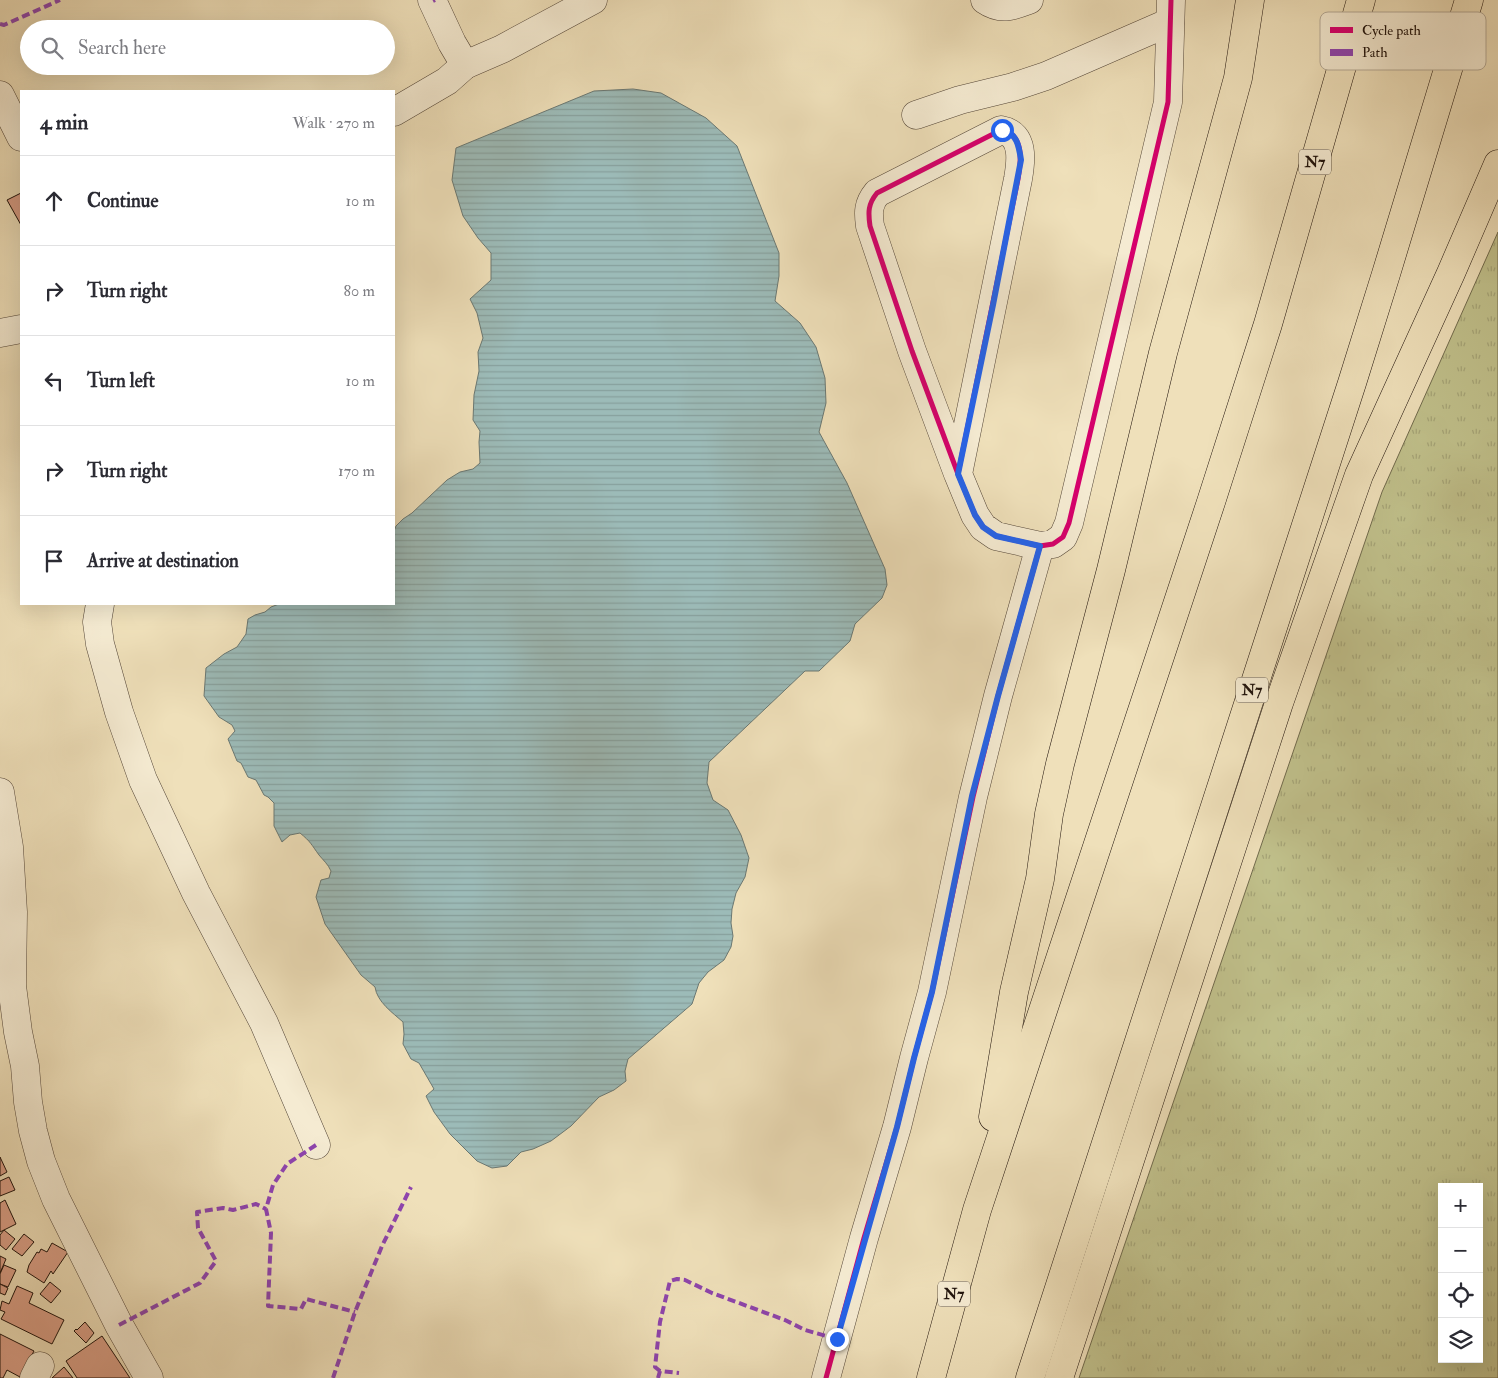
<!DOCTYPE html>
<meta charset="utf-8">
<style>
:root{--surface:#fff;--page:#f7f7f7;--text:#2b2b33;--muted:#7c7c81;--line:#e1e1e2}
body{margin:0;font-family:"IM FELL Double Pica",serif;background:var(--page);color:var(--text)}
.controls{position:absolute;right:15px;bottom:15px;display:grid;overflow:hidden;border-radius:0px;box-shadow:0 5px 20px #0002}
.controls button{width:45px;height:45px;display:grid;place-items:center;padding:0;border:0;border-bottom:1px solid var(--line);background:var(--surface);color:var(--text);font:25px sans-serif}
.stop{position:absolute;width:15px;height:15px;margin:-11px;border:4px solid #2563eb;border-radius:50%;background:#fff}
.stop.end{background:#2563eb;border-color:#fff;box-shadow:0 1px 5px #0008}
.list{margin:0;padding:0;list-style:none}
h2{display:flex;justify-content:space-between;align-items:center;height:65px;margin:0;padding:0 20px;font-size:21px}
h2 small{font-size:16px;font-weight:400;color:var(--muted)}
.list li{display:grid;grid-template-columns:32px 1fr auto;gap:15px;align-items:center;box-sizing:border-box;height:90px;padding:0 20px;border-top:1px solid var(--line)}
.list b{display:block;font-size:19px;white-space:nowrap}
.list em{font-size:16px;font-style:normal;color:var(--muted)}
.icon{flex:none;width:28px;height:28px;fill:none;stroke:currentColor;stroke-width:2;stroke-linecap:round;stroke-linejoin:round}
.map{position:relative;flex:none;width:1498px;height:1378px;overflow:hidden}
.search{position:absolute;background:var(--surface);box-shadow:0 5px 20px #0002;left:20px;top:20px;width:375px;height:55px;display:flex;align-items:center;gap:12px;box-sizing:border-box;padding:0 18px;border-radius:28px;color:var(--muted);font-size:19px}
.panel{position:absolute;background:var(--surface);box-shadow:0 5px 20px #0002;left:20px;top:90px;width:375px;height:515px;border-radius:0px}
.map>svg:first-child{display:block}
.grass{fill:url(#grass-tufts);stroke:#706a4c;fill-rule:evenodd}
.water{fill:url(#water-rules);stroke:#6a7873}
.building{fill:#dba088;stroke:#20130c}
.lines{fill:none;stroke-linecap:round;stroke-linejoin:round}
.minor-casing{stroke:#544638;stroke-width:29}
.highway-casing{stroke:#20130c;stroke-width:29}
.minor{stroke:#f5ebd2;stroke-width:28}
.highway{stroke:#efe0ba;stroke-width:28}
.quiet{stroke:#8e44ad;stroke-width:4;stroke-dasharray:8 4;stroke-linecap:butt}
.cycleway-casing{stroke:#f5ebd2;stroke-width:8}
.cycleway{stroke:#d6006c;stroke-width:5}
.route{stroke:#2563eb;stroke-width:6}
.labels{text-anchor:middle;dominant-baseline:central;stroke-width:4;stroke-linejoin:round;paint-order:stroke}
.shield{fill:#f5ebd2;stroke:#605447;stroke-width:1}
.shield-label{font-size:15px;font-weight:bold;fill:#20130c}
.key{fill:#f5ebd2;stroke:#b5aa97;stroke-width:1}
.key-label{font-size:14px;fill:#20130c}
</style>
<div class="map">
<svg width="1498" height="1378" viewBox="0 0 1498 1378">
<defs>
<pattern id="grass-tufts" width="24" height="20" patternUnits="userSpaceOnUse" patternTransform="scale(1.25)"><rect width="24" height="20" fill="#c0c08b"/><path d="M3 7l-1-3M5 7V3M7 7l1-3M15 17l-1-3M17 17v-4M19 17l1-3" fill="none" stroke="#a5a477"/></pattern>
<pattern id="water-rules" width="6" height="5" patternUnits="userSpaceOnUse" patternTransform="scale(1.25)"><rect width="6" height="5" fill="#9cbbb8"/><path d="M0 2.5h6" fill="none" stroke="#86a09d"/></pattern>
</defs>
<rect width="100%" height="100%" fill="#efe0ba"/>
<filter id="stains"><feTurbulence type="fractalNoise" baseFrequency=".004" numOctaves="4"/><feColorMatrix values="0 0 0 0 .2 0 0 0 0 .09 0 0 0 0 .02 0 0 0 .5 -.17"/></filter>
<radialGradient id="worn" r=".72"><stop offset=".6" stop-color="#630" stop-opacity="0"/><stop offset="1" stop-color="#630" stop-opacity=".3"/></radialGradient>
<path class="grass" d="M1498,232V1378H1079L1382,492ZM1442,1187H1479V1359H1442Z"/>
<path class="water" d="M633,89L661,93L706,118L737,146L779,253V276L775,301L800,323L816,347L825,378L826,403L819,432L847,483L885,569L887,585L882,598L855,624L850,641L819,671H805L709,762L707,783L713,800L728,810L741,835L749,858L745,877L736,893L732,909L731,923L733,936L731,947L724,960L708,972L699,983L692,1004L628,1059L625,1071L626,1081L614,1090L599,1097L571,1126L551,1141L533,1149L521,1152L507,1166L492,1168L477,1161L450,1134L434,1112L426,1096L434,1089L419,1063L411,1059L403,1044L404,1034L403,1022C393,1013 377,1002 375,987L361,975L325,924L316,897L321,880L329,878L331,871C328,864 323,860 319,855C311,844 311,842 300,833L290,835L282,842L274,826V803L268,797L264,795L256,780L248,777L241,763L237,761L228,739L235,731L232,725L219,717L204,696L206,668L224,654L237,647L246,634L248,619L255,615L265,612L271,607L279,604H394V531L396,526L403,519L412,513L447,480L460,472L473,469L480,463L479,442L480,431L473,420L474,395L479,371L478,352L483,338L477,313L470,299L491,280V253L478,238L463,216L452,180L456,148L594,91Z"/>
<g class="building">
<polygon points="21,193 21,225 7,200"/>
<polygon points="0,1157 7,1172 0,1176"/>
<polygon points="9,1177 15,1190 0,1196 0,1181"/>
<polygon points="5,1200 16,1224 0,1232 0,1203"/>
<polygon points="4,1230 15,1239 6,1250 0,1245 0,1235"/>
<polygon points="24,1234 34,1242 22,1256 12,1249"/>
<polygon points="52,1243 68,1252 53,1274 51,1271 44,1283 27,1272 29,1265 37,1252 39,1253 41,1249 47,1252"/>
<polygon points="0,1256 6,1259 0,1273"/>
<polygon points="4,1265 16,1270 8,1287 0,1284 0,1274"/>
<polygon points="50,1282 61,1291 51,1303 40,1294"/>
<polygon points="0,1284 8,1288 5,1295 0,1293"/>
<polygon points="17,1286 33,1293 29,1303 64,1320 52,1344 1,1319 5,1312 0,1310 2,1301 9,1304"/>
<polygon points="85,1322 94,1333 86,1343 74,1331 76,1329 77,1330"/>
<polygon points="0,1334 34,1351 20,1377 7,1370 3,1378 0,1378"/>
<polygon points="102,1336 130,1378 77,1378 66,1361"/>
<polygon points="64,1367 73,1378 52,1378"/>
</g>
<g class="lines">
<defs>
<g id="minor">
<polyline points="432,0 452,43 465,65 502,49 593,0"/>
<path d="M985,0C1001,11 1013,6 1029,0"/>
<polyline points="0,95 21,137"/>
<polyline points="394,112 447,81 465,65"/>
<polyline points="916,115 960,100 1013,87 1046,76 1170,22"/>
<polyline points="0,333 21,329"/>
<path d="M958,474L1018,179C1021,162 1025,134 1001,130L877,193C868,204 868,212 870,226L912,351L958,474L975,515L983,527L996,536L1040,546L1053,544L1063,537L1069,523L1168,102L1171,0"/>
<polyline points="100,604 97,622 100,644 119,712 143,780 196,893 264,1023 316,1145"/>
<polyline points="0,792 9,847 13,912 12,986 18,1032 25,1066 28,1102 33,1131 41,1161 56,1199 119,1325 149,1378"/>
<polyline points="34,1378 40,1366"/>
<polyline points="826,1378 864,1238 897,1127 914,1058 932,992 973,797 998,696 1040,546"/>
</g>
<g id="highway">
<polyline points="993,1117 1014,992 1040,879 1049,814 1060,764 1111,570 1163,353 1238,78 1250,0"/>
<polyline points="931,1378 977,1210 1211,502 1268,324 1361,0"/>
<polyline points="1030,1378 1352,383 1386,274 1469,0"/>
<polyline points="1059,1378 1279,703 1359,475 1451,273 1498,164"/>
</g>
</defs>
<use href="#minor" class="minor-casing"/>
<use href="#highway" class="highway-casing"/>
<use href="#minor" class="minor"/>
<use href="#highway" class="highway"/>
<g class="quiet">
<polyline points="433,1 435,0"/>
<polyline points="0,24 4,25 60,0"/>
<polyline points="316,1145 287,1164 273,1185 266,1209 271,1233 268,1306 301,1309 306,1299 355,1312"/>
<polyline points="119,1325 200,1283 216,1261 198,1228 197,1212 223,1208 233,1210 256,1204 266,1209"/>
<polyline points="660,1371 655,1367 660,1322 670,1281 677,1279 685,1280 712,1293 785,1320 805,1330 837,1339"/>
<polyline points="333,1378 355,1312 382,1246 411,1187"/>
<polyline points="658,1378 660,1371 679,1373"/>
</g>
<defs>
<g id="cycleway">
<path d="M958,474L1018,179C1021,162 1025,134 1001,130L877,193C868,204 868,212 870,226L912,351L958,474L975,515L983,527L996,536L1040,546L1053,544L1063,537L1069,523L1168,102L1171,0"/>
<polyline points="826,1378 864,1238 897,1127 914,1058 932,992 973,797 998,696 1040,546"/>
</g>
</defs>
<use href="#cycleway" class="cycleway-casing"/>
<use href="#cycleway" class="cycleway"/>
</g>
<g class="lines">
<path class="route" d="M837,1339L897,1127L914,1058L932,992L972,796L998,696L1040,546L996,536L983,527L975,515L958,474L993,305L1021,160C1019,146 1017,133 1002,130"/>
</g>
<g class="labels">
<g class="shield">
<rect x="1299" y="149.5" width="32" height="25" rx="4"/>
<rect x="1236" y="677.5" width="32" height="25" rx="4"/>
<rect x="938" y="1281.5" width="32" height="25" rx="4"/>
</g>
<g class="shield-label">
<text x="1315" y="162">N7</text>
<text x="1252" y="690">N7</text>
<text x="954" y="1294">N7</text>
</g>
</g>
<rect x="1320" y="12" width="166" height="58" rx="8" class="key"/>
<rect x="1330" y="27" width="23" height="6" fill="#d6006c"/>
<rect x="1330" y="49" width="23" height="7" fill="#8e44ad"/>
<g class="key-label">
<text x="1362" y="35">Cycle path</text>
<text x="1362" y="57">Path</text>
</g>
<rect width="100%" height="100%" filter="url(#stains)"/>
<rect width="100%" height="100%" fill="url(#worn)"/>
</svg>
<div class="controls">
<button>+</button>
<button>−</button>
<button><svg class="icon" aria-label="locate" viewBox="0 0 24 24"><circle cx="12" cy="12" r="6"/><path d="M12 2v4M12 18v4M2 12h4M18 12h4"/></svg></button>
<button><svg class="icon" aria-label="layers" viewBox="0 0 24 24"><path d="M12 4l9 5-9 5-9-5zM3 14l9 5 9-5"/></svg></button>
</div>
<div class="stop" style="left:1002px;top:130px"></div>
<div class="stop end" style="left:837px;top:1339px"></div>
<div class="search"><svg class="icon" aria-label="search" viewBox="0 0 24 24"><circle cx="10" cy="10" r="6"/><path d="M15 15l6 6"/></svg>Search here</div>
<section class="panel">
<h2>4 min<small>Walk · 270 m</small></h2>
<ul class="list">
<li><svg class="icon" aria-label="ahead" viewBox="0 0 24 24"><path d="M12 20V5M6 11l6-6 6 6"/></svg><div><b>Continue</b></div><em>10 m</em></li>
<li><svg class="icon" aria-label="right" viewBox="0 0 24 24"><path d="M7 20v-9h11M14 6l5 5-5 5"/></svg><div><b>Turn right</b></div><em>80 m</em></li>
<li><svg class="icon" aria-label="left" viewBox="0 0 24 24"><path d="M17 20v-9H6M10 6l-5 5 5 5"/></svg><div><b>Turn left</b></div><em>10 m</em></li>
<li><svg class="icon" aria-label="right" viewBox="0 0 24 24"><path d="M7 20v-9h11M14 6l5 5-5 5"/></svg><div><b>Turn right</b></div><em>170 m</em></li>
<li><svg class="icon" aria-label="arrive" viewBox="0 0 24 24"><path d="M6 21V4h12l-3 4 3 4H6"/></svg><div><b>Arrive at destination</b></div></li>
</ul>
</section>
</div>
